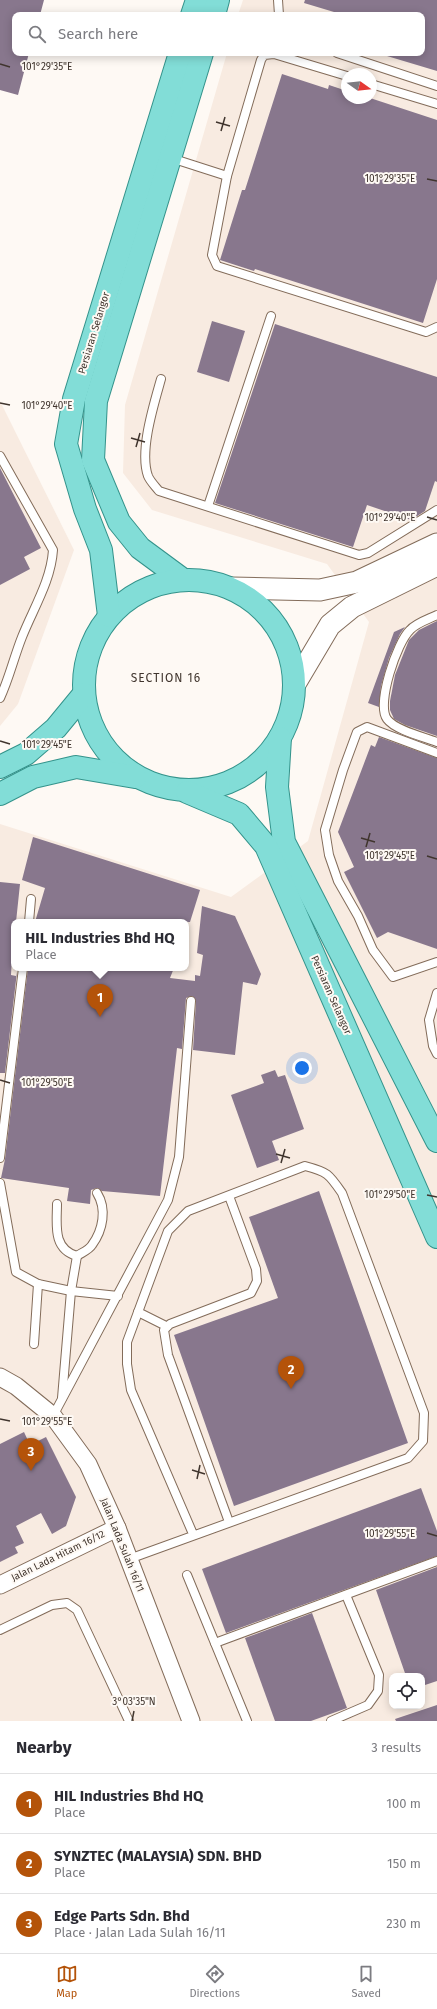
<!DOCTYPE html>
<meta charset="utf-8">
<style>
:root{--surface:#fff;--page:#f2f2f3;--text:#2b2b33;--muted:#7c7c81;--line:#e1e1e2;--accent:#b45309}
body{margin:0;font-family:"Fira Sans",sans-serif;background:var(--page);color:var(--text)}
.controls{position:absolute;right:12px;bottom:12px;display:grid;overflow:hidden;border-radius:8px;box-shadow:0 2px 10px #0003}
.controls button{width:36px;height:36px;display:grid;place-items:center;padding:0;border:0;border-bottom:1px solid var(--line);background:var(--surface);color:var(--text);font:20px sans-serif}
.compass{position:absolute;left:341px;top:68px;width:36px;height:36px;border-radius:50%;background:var(--surface);box-shadow:0 2px 10px #0003;rotate:105deg}
.you{position:absolute;left:302px;top:1068px;width:14px;height:14px;margin:-10px;border:3px solid #fff;border-radius:50%;background:#1a73e8;box-shadow:0 0 0 6px #1a73e833}
.badge{display:grid;place-items:center;width:26px;height:26px;border-radius:50%;background:var(--accent);color:#fff;font-size:13px;font-weight:700}
.pin{position:absolute;translate:-50% -33px;filter:drop-shadow(0 1px 2px #0008)}
.pin::after{content:'';position:absolute;top:21px;width:14px;height:12px;background:inherit;clip-path:polygon(0 0,100% 0,50% 100%)}
.popup{position:absolute;left:11px;top:919px;width:178px;height:52px;box-sizing:border-box;display:grid;place-content:center;border-radius:8px;background:var(--surface);filter:drop-shadow(0 1px 3px #0005);font-size:13px;white-space:nowrap;color:var(--muted)}
.popup b{font-size:15px;color:var(--text)}
.popup::after{content:'';position:absolute;left:50%;top:100%;margin-left:-8px;border:8px solid transparent;border-top-color:var(--surface)}
.list{margin:0;padding:0;list-style:none}
h2{display:flex;justify-content:space-between;align-items:center;height:52px;margin:0;padding:0 16px;font-size:17px}
h2 small{font-size:13px;font-weight:400;color:var(--muted)}
.list li{display:grid;grid-template-columns:26px 1fr auto;gap:12px;align-items:center;box-sizing:border-box;height:60px;padding:0 16px;border-top:1px solid var(--line)}
.list b{display:block;font-size:15px;white-space:nowrap}
.list p{margin:0;font-size:13px;white-space:nowrap;color:var(--muted)}
.list em{font-size:13px;font-style:normal;color:var(--muted)}
.icon{flex:none;width:22px;height:22px;fill:none;stroke:currentColor;stroke-width:2;stroke-linecap:round;stroke-linejoin:round}
.map{position:relative;flex:none;width:437px;height:1721px;overflow:hidden}
.search{position:absolute;background:var(--surface);box-shadow:0 2px 10px #0003;left:12px;right:12px;top:12px;height:44px;display:flex;align-items:center;gap:10px;box-sizing:border-box;padding:0 14px;border-radius:8px;color:var(--muted);font-size:15px}
.sheet{height:232px;background:var(--surface)}
nav{display:flex;justify-content:space-around;align-items:center;box-sizing:border-box;height:56px;border-top:1px solid var(--line);background:var(--surface);font-size:11px;color:var(--muted)}
nav a{display:grid;justify-items:center;gap:2px}
nav .on{color:var(--accent)}
.map>svg:first-child{display:block}
.built{fill:#f8ebe1;fill-rule:evenodd}
.building{fill:#88778d}
.lines{fill:none;stroke-linecap:round;stroke-linejoin:round}
.service-casing{stroke:#836c5a;stroke-width:10}
.minor-casing{stroke:#836c5a;stroke-width:19}
.tertiary-casing{stroke:#836c5a;stroke-width:23}
.primary-casing{stroke:#34938b;stroke-width:24}
.service{stroke:#fff;stroke-width:8}
.minor{stroke:#fff;stroke-width:17}
.tertiary{stroke:#fff;stroke-width:21}
.primary{stroke:#82ddd7;stroke-width:22}
.ticks{fill:none;stroke:#40352e;stroke-width:1.5}
.labels{text-anchor:middle;dominant-baseline:central;stroke-width:4;stroke-linejoin:round;paint-order:stroke}
.street-label{font-size:10px;fill:#40352e;stroke:#fef9f4}
.quarter-label{font-size:12px;letter-spacing:1px;fill:#40352e;stroke:#fef9f4}
.ticks-label{font-size:10px;text-anchor:middle;fill:#40352e;stroke:#fef9f4;stroke-width:4;stroke-linejoin:round;paint-order:stroke}
</style>
<div class="map">
<svg width="437" height="1721" viewBox="0 0 437 1721">
<rect width="100%" height="100%" fill="#fef9f4"/>
<g class="built">
<path d="M243,0H437V1721H0V824L231,897L308,841L369,622L327,564L152,510L123,473L125,405L227,53H422V15H238ZM347,74H371V98H347ZM14,922H186V968H14ZM392,1676H422V1706H392Z"/>
<polygon points="0,401 74,550 18,704 0,726"/>
</g>
<g class="building">
<polygon points="0,0 44,0 40,15 15,15 15,53 29,53 18,95 0,90"/>
<polygon points="305,0 437,0 437,71 387,56 387,53 422,53 422,15 344,15 304,3"/>
<polygon points="282,74 328,89 329,85 347,91 347,98 370,98 437,120 437,279 423,323 255,269 254,271 220,260 242,190 245,190"/>
<polygon points="212,321 245,331 229,382 197,372"/>
<polygon points="275,324 437,377 437,482 435,481 425,511 411,520 367,505 353,547 215,503"/>
<polygon points="0,468 41,548 24,557 30,569 0,585"/>
<polygon points="437,621 437,736 405,725 394,719 390,710 390,701 395,675 409,640 419,630"/>
<polygon points="405,627 400,634 389,658 381,686 379,707 368,703 394,632"/>
<polygon points="379,737 437,758 437,949 388,932 377,938 344,872 354,867 338,832 371,745 375,747"/>
<polygon points="33,837 200,890 190,922 35,922 45,888 22,880"/>
<polygon points="0,882 20,884 16,922 14,922 11,975 16,976 17,972 5,1073 0,1073"/>
<polygon points="202,906 235,916 261,974 257,985 243,982 235,1055 193,1050 196,1001 192,996 186,998 182,1049 177,1048 160,1196 102,1191 97,1188 91,1190 90,1204 67,1201 69,1188 1,1178 5,1159 28,968 174,968 170,978 195,981 195,975 200,976 203,955 197,953"/>
<polygon points="275,1070 278,1077 285,1075 304,1129 272,1141 279,1160 257,1168 231,1095 264,1083 261,1075"/>
<polygon points="319,1191 408,1443 234,1506 174,1335 278,1298 249,1217"/>
<polygon points="24,1432 30,1445 46,1437 76,1497 66,1526 52,1534 41,1513 16,1526 24,1543 15,1547 18,1553 0,1562 0,1444"/>
<polygon points="421,1488 437,1531 437,1556 226,1633 202,1569"/>
<polygon points="437,1567 437,1681 422,1686 422,1676 406,1676 376,1590"/>
<polygon points="312,1613 347,1708 311,1721 275,1721 245,1638"/>
<polygon points="437,1705 437,1721 396,1721 395,1719"/>
</g>
<g class="lines">
<defs>
<g id="service">
<polyline points="278,0 279,15"/>
<polyline points="337,53 437,86"/>
<polyline points="371,84 437,104"/>
<polyline points="171,158 227,176 261,60 264,55 274,54 347,76"/>
<polyline points="227,176 212,255 217,266 426,332 437,327"/>
<path d="M161,379C154,404 139,451 148,476C150,481 155,486 159,491L359,555L368,553L437,510"/>
<path d="M0,456L53,550C51,581 33,609 22,637C14,657 9,679 0,698"/>
<polyline points="208,506 271,316"/>
<path d="M437,615C429,619 416,623 410,630C397,642 376,704 387,719C395,730 424,737 437,742"/>
<polyline points="437,753 367,727 357,732 343,770 325,830 329,855 338,881 358,916 373,950 393,977 437,962"/>
<polyline points="29,922 31,899"/>
<polyline points="437,993 429,1020 433,1046 437,1054"/>
<polyline points="0,1158 23,968"/>
<polyline points="0,1183 16,1272 38,1284 71,1291 118,1296"/>
<polyline points="229,1196 256,1269 257,1281 251,1293 170,1324 164,1330 168,1355 229,1522"/>
<path d="M57,1204C57,1224 52,1249 77,1256L71,1291L62,1398"/>
<path d="M77,1256C81,1253 89,1250 92,1245C103,1230 107,1209 97,1193"/>
<polyline points="138,1312 166,1326"/>
<polyline points="34,1344 38,1284"/>
<polyline points="53,1416 168,1200 179,1157 191,1001"/>
<path d="M129,1559L408,1458L423,1441L424,1413L342,1193C329,1174 328,1172 305,1166L188,1211L168,1231L127,1342V1364L131,1390L193,1534"/>
<polyline points="187,1575 247,1721"/>
<polyline points="0,1630 52,1605 67,1603 77,1610 129,1721"/>
<polyline points="215,1643 437,1561"/>
<polyline points="331,1721 368,1705 378,1691 379,1675 346,1595"/>
</g>
<g id="minor">
<polyline points="0,1377 16,1386 53,1416 88,1464 117,1528 191,1721"/>
<polyline points="0,1585 117,1528"/>
</g>
<g id="tertiary">
<polyline points="232,588 320,590 357,582 437,544"/>
<polyline points="295,684 330,625 352,607 437,565"/>
</g>
<g id="primary">
<polyline points="192,15 197,0"/>
<polyline points="214,15 218,0"/>
<polyline points="182,579 140,548 119,522 93,460 96,401 202,53"/>
<circle cx="189" cy="685" r="105"/>
<polyline points="109,616 101,550 85,509 66,444 74,399 180,53"/>
<polyline points="280,738 277,787 284,842 437,1141"/>
<polyline points="0,767 26,754 56,728 84,694"/>
<polyline points="187,792 239,814 266,846 437,1237"/>
<polyline points="0,794 33,777 76,767 135,777"/>
</g>
</defs>
<use href="#service" class="service-casing"/>
<use href="#minor" class="minor-casing"/>
<use href="#tertiary" class="tertiary-casing"/>
<use href="#primary" class="primary-casing"/>
<use href="#service" class="service"/>
<use href="#minor" class="minor"/>
<use href="#tertiary" class="tertiary"/>
<use href="#primary" class="primary"/>
</g>
<path class="ticks" d="M0,64L10,67M216,122L230,126M221,131L225,117M427,179L437,181M0,403L10,405M131,438L145,442M136,447L140,433M427,517L437,520M0,741L10,744M361,838L375,842M366,847L370,833M427,856L437,859M0,1080L10,1083M276,1154L290,1158M281,1163L285,1149M427,1195L437,1197M0,1419L10,1421M192,1470L205,1474M197,1479L200,1465M427,1533L437,1536M132,1721L134,1711"/>
<g class="labels">
<g class="street-label">
<text transform="translate(94 333) rotate(-73)">Persiaran Selangor</text>
<text transform="translate(331 995) rotate(66)">Persiaran Selangor</text>
<text transform="translate(122 1545) rotate(68)">Jalan Lada Sulah 16/11</text>
<text transform="translate(58 1556) rotate(-26)">Jalan Lada Hitam 16/12</text>
</g>
<g class="quarter-label">
<text x="166" y="678">SECTION 16</text>
</g>
</g>
<g class="ticks-label">
<text x="47" y="70">101°29'35"E</text>
<text x="390" y="182">101°29'35"E</text>
<text x="47" y="409">101°29'40"E</text>
<text x="390" y="521">101°29'40"E</text>
<text x="47" y="748">101°29'45"E</text>
<text x="390" y="859">101°29'45"E</text>
<text x="47" y="1086">101°29'50"E</text>
<text x="390" y="1198">101°29'50"E</text>
<text x="47" y="1425">101°29'55"E</text>
<text x="390" y="1537">101°29'55"E</text>
<text x="134" y="1705">3°03'35"N</text>
</g>
</svg>
<div class="controls">
<button><svg class="icon" aria-label="locate" viewBox="0 0 24 24"><circle cx="12" cy="12" r="6"/><path d="M12 2v4M12 18v4M2 12h4M18 12h4"/></svg></button>
</div>
<svg class="compass" viewBox="-18 -18 36 36"><path d="M0-13l5 13h-10z" fill="#e53935"/><path d="M0 13l5-13h-10z" fill="#7c7c81"/></svg>
<div class="you"></div>
<div class="pin badge" style="left:100px;top:1017px">1</div>
<div class="popup"><b>HIL Industries Bhd HQ</b>Place</div>
<div class="pin badge" style="left:291px;top:1389px">2</div>
<div class="pin badge" style="left:31px;top:1471px">3</div>
<div class="search"><svg class="icon" aria-label="search" viewBox="0 0 24 24"><circle cx="10" cy="10" r="6"/><path d="M15 15l6 6"/></svg>Search here</div>
</div>
<section class="sheet">
<h2>Nearby<small>3 results</small></h2>
<ul class="list">
<li><span class="badge">1</span><div><b>HIL Industries Bhd HQ</b><p>Place</p></div><em>100 m</em></li>
<li><span class="badge">2</span><div><b>SYNZTEC (MALAYSIA) SDN. BHD</b><p>Place</p></div><em>150 m</em></li>
<li><span class="badge">3</span><div><b>Edge Parts Sdn. Bhd</b><p>Place · Jalan Lada Sulah 16/11</p></div><em>230 m</em></li>
</ul>
</section>
<nav>
<a class="on"><svg class="icon" aria-label="map" viewBox="0 0 24 24"><path d="M3 6l6-2 6 2 6-2v14l-6 2-6-2-6 2zM9 4v14M15 6v14"/></svg>Map</a>
<a><svg class="icon" aria-label="directions" viewBox="0 0 24 24"><path d="M12 3l9 9-9 9-9-9zM9 14v-3h6M13 9l2 2-2 2"/></svg>Directions</a>
<a><svg class="icon" aria-label="saved" viewBox="0 0 24 24"><path d="M7 4h10v16l-5-4-5 4z"/></svg>Saved</a>
</nav>
